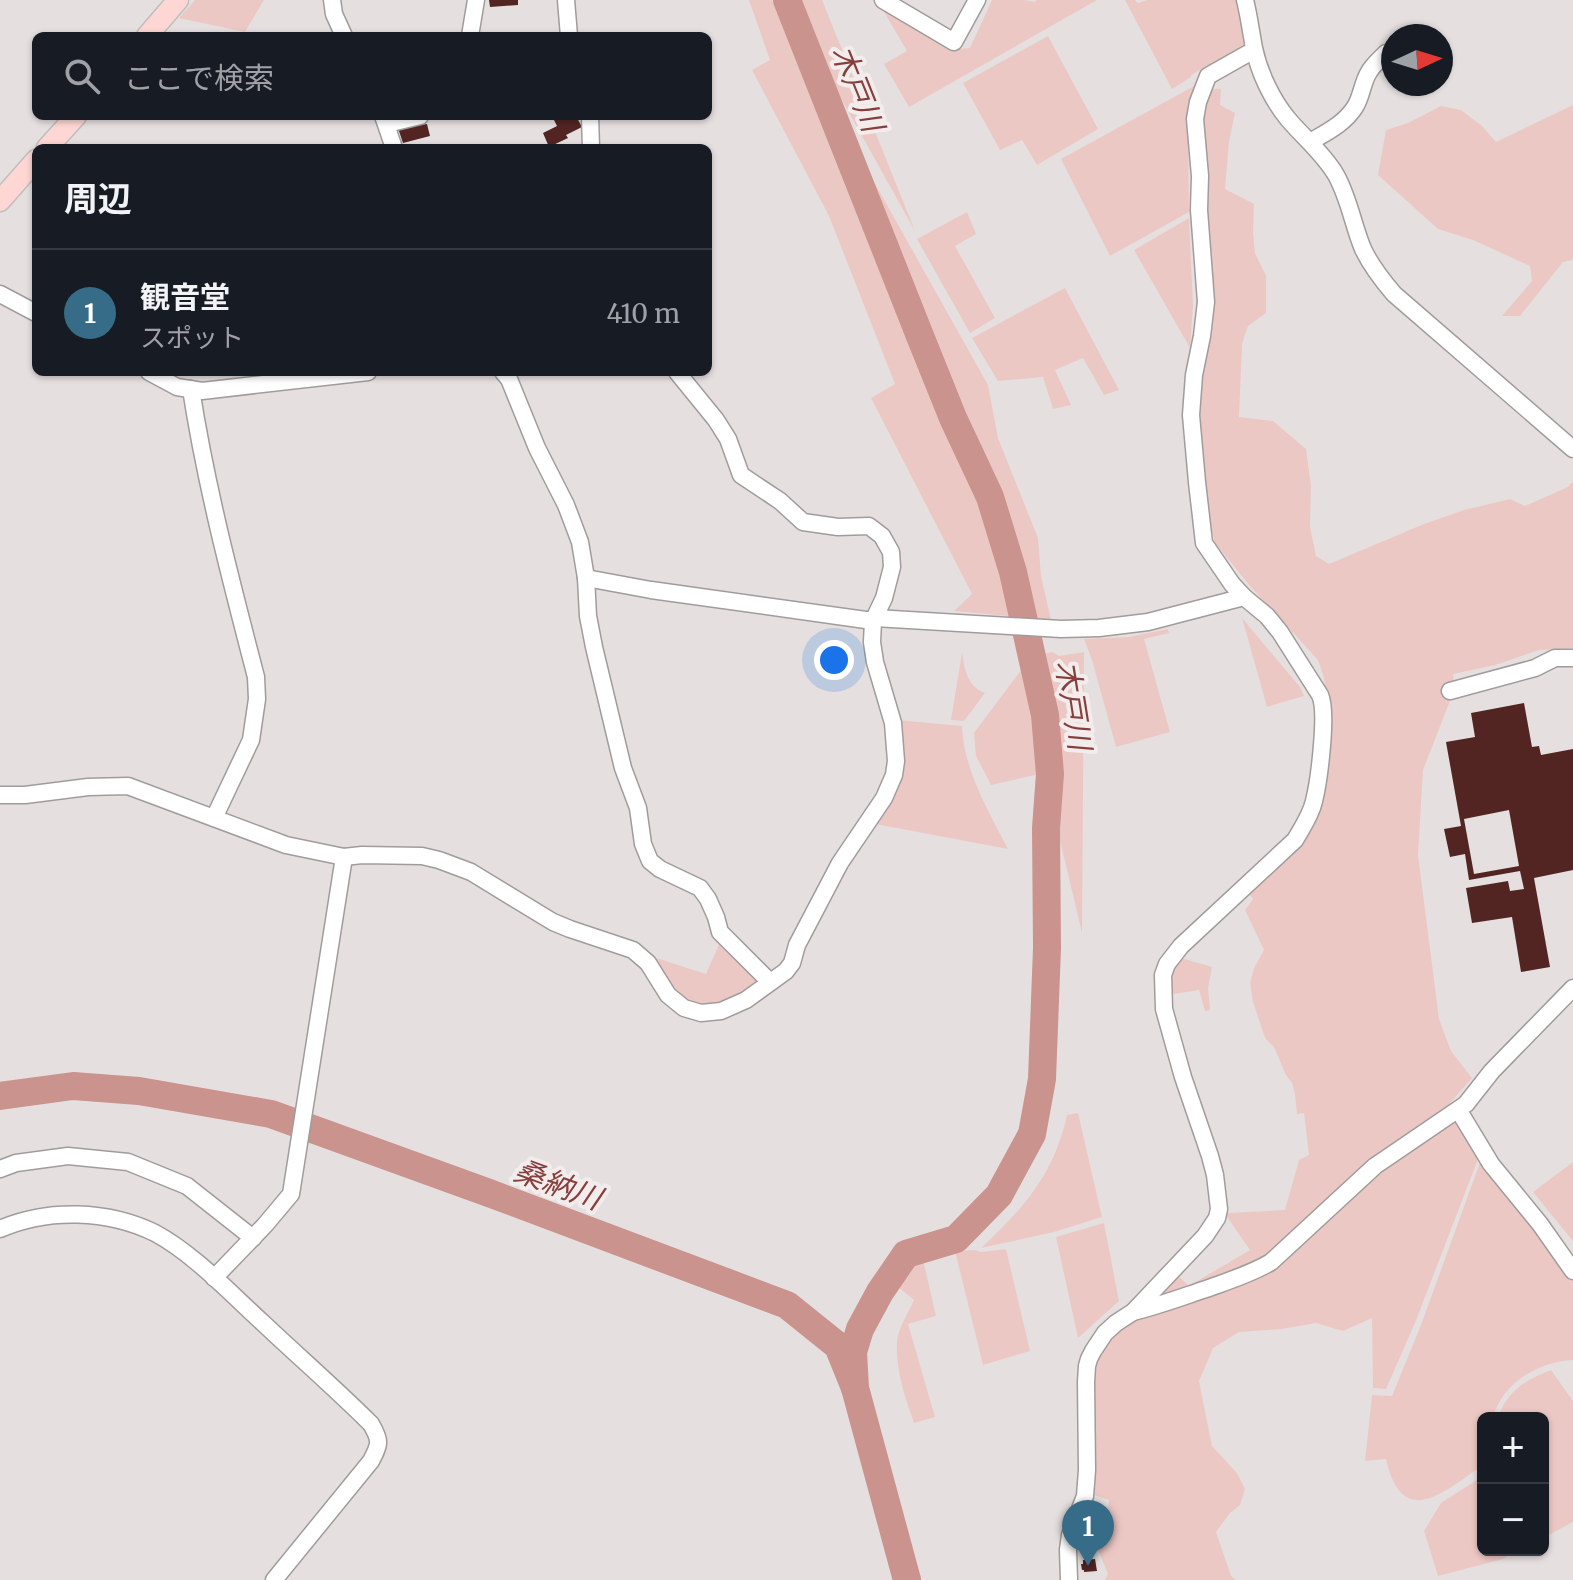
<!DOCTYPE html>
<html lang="ja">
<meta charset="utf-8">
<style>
:root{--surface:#171b24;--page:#20242c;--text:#f1f3f6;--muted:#9ea1a6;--line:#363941;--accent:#376c88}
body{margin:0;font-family:Merriweather,"Noto Sans JP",serif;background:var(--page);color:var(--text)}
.controls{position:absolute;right:24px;bottom:24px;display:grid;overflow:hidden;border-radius:12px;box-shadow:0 2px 6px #0004}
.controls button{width:72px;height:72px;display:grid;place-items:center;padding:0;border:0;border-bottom:2px solid var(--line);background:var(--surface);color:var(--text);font:40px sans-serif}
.compass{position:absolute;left:1381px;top:24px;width:72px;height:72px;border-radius:50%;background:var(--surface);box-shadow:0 2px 6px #0004;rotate:86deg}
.you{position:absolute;left:834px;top:660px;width:28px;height:28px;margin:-20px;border:6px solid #fff;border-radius:50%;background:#1a73e8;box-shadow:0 0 0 12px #1a73e833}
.badge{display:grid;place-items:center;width:52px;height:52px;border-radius:50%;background:var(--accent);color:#fff;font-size:26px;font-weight:700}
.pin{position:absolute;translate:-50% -66px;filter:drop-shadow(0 2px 4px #0008)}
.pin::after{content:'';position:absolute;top:42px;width:28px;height:24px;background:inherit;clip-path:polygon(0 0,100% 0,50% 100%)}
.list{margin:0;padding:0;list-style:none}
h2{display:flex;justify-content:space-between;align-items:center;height:104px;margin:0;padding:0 32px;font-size:34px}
h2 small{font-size:26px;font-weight:400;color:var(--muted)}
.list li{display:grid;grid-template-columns:52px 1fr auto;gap:24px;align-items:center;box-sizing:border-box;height:128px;padding:0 32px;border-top:2px solid var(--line)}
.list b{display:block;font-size:30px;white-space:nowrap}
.list p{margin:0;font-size:26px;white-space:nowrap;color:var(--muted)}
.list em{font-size:26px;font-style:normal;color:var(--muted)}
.icon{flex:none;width:44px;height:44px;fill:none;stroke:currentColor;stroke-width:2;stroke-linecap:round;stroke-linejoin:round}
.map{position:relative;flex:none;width:1573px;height:1580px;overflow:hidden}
.search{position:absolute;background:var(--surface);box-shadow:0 2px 6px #0004;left:32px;top:32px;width:680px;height:88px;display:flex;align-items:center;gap:20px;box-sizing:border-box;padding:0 28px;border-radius:12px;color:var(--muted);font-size:30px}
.panel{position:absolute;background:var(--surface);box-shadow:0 2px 6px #0004;left:32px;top:144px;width:680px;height:232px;border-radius:12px}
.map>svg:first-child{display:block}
.green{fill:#ecc8c5}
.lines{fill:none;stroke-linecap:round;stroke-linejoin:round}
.river{stroke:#ca938e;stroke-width:28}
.building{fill:#522523;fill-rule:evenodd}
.minor-casing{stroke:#a19c9b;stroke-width:19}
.major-casing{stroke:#bebebe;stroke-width:23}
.minor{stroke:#fff;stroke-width:16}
.major{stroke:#fed7d4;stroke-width:20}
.labels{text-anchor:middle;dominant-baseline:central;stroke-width:8;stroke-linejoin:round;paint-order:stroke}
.water-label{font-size:30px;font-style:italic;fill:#863f3c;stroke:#f2edec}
</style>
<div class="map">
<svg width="1573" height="1580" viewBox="0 0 1573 1580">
<rect width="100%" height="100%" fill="#e5e0df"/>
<g class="green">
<polygon points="195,0 264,0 245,32 179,18"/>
<polygon points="749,0 772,0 988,385 998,438 1038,538 1041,576 1051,620 954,611 972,594 871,398 895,384 829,216 752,70 770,60"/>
<polygon points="786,0 822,0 915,231"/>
<polygon points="877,0 955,49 970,48 992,0 1025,0 1034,2 1037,0 1097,0 909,107 884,64 907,51"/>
<polygon points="1125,0 1135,0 1138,3 1147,0 1236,0 1246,39 1241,48 1191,75 1191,77 1172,89"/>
<polygon points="1048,36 1098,129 1037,165 1022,140 1000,150 963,83"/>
<polygon points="1196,85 1188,121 1189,212 1110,256 1061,159"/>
<polygon points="1213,89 1221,89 1220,105 1235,113 1229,141 1225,189 1254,204 1253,232 1255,253 1266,276 1266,313 1248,326 1242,344 1239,417 1273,421 1306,449 1311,486 1310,527 1316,556 1329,564 1424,524 1464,510 1510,499 1525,506 1568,487 1573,481 1573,648 1539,650 1495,665 1453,674 1455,688 1423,770 1418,855 1439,1019 1451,1051 1472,1078 1436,1119 1269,1259 1164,1296 1162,1294 1162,1291 1178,1276 1189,1286 1250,1250 1227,1217 1227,1213 1285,1210 1299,1160 1309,1155 1304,1113 1297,1114 1295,1094 1292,1083 1286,1075 1274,1047 1265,1038 1253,1002 1250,983 1254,968 1264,950 1245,910 1253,899 1249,894 1296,847 1329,721 1324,678 1318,660 1250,586 1215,543 1212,531 1195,418 1198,378 1211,328 1213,286 1206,207 1203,118 1206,97"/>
<polygon points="1573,105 1573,260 1563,262 1520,316 1502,316 1532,281 1530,266 1473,240 1438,229 1378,175 1386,130 1408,123 1441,106 1461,110 1482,126 1496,142"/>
<polygon points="967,212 976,234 955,246 995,318 970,333 917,239"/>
<polygon points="1189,218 1193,305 1190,348 1134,250"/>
<polygon points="1065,288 1119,390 1104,395 1083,358 1055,370 1071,405 1053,409 1043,377 998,381 972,338"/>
<polygon points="1242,618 1300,687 1304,696 1267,707"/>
<polygon points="1168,629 1169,633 1144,639 1170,732 1116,747 1092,660 1084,639 1128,637"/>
<polygon points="1052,652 1059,656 1084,652 1082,933 1044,773 991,785 976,756 974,733 1031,657"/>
<path d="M962,653C965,670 967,686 985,693L964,721L951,720Z"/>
<path d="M897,720L962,726C964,771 988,810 1008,849L870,823L886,800Z"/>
<polygon points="721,940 760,981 757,987 720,1007 682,1004 647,955 706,974"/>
<polygon points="1181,958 1212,967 1208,988 1210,1010 1205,1011 1199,990 1168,995 1169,975"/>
<path d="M1078,1113L1102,1217L1054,1232L981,1248C1024,1208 1054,1174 1067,1115Z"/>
<polygon points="1459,1117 1480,1154 1415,1323 1386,1389 1373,1388 1372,1318 1343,1331 1316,1323 1282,1329 1239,1332 1213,1348 1199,1381 1212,1446 1237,1473 1245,1489 1240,1505 1230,1513 1216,1532 1231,1576 1236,1580 1105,1580 1108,1574 1099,1552 1072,1549 1085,1515 1107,1519 1109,1500 1090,1494 1091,1369 1098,1347 1126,1323 1261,1272 1377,1168"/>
<path d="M1482,1157L1573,1280V1360C1538,1362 1502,1383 1493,1418H1483V1461L1479,1468C1441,1494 1402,1529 1386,1459L1365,1461L1372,1395L1392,1396L1421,1325Z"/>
<polygon points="1573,1162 1573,1241 1533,1192"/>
<polygon points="1104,1223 1119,1301 1078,1338 1056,1237"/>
<polygon points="1006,1249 1030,1351 983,1365 955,1251 975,1250 981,1252"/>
<path d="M923,1259L936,1316L908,1324L935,1417L914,1423C905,1397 895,1369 897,1341C899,1327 908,1313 914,1300L897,1286L909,1262Z"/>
<path d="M1551,1370L1573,1401V1522L1543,1538V1418H1498C1507,1390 1526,1380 1551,1370Z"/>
<polygon points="1483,1476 1483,1550 1520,1550 1503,1559 1438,1576 1424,1531 1441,1503"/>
</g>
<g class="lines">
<g class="river">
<polyline points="787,0 920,336 953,418 990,497 1013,572 1045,715 1050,774 1046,828 1047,948 1042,1079 1032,1134 999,1195 956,1239 906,1254 880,1292 860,1329 853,1352 855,1388"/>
<polyline points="0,1096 73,1086 139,1091 271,1114 489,1193 787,1305 838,1346 855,1388 907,1580"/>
</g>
</g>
<g class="building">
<polygon points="489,0 518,0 518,5 490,7"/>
<polygon points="552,116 576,116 582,127 566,135 568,138 549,147 543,133 557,126"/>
<polygon points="420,122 420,125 427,124 430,136 403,143 398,128"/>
<path d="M1524,703L1532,747L1539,746L1541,755L1573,749V870L1534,878L1550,967L1521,972L1512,917L1472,923L1466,888L1508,881L1510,891L1524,889L1520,871L1469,880L1465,854L1450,857L1444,829L1461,826L1446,742L1475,737L1471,713ZM1509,810L1519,866L1474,874L1464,819Z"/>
<polygon points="1095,1559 1097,1571 1084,1572 1084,1570 1082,1570 1081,1564 1083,1564 1083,1560"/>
</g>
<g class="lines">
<defs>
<g id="minor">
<polyline points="332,0 334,14 344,36"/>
<polyline points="566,0 569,36"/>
<polyline points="883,0 954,42 977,0"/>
<path d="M1245,0C1249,16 1251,32 1254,48C1259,72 1272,100 1288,119C1304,138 1323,153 1336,175C1349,198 1353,225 1363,249C1371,266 1382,280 1394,294L1573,449"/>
<polyline points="470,36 476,0"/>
<polyline points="383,116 394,148"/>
<polyline points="590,116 591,148"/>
<polyline points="387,124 420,116"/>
<path d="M1310,142C1327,132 1344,124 1355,107C1362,96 1362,83 1369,72C1373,65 1380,59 1386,53"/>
<polyline points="0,294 36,313"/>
<polyline points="149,372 177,387 202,391 368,372"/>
<polyline points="503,372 509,379 537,448 566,505 580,542 586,578 588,616 594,647 623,768 638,808 643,844 650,861 660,869 700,888 708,899 716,917 720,932 770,982"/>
<path d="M191,389C206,486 231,581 256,677L257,699L251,740L214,818"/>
<polyline points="586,578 651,590 873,621"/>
<polyline points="875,618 1061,629 1099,628 1148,622 1244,597"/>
<polyline points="1450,691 1535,668 1555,658 1573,658"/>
<polyline points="0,795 25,795 88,787 128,786 286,845 344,857 362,855 422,856 439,860 471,872 553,922 570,929 633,950 648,963 668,995 684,1008 701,1013 721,1011 746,1000 786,971 792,963 797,945 840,863 884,798 894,775 896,761 893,723 875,662 872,642 873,621 884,598 892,567 891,552 882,536 869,526 838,527 803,522 780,501 741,475 728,439 716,420 677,372"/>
<polyline points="1459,1111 1491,1164 1540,1224 1573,1271"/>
<polyline points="0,1169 16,1163 68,1156 128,1162 187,1186 253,1238"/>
<path d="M0,1229C48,1208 108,1210 155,1233C194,1254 230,1293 263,1323C299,1357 336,1389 371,1424C381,1441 380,1444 371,1461L274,1580"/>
<polyline points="214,1278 265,1225 291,1194 344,857"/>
<path d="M1133,1312C1158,1306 1182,1297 1206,1289C1228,1281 1251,1274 1271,1262L1375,1166L1466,1104L1492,1071L1573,988"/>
<path d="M1069,1580L1068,1550L1070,1535L1085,1496L1087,1470L1086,1382L1087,1366L1089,1359L1093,1351L1105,1333L1116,1323L1133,1312L1205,1236L1217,1218L1219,1209L1215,1175L1210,1156L1183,1077L1164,1009L1163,975L1167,964L1181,946L1295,840C1302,828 1311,815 1314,801C1319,781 1328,712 1320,695L1280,632L1267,616L1244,597L1232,584L1204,543L1197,482L1191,415L1194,375L1202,336L1206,302L1199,210L1200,176L1195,119L1198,102L1208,76L1254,50"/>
</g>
<g id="major">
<polyline points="147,36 178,0"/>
<polyline points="47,148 76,116"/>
<polyline points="0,201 36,160"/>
</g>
</defs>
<use href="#minor" class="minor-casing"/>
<use href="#major" class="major-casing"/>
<use href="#minor" class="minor"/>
<use href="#major" class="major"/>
</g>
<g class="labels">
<g class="water-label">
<text transform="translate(858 88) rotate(68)">木戸川</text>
<text transform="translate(1074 705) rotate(81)">木戸川</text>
<text transform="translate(558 1184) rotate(20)">桑納川</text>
</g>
</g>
</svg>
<div class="controls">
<button>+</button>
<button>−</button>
</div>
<svg class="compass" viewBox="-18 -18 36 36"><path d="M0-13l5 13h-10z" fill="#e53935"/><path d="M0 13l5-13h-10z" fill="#9ea1a6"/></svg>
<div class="you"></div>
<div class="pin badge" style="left:1088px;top:1566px">1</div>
<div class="search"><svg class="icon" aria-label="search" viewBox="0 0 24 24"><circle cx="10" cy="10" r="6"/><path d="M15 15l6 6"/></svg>ここで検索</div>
<section class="panel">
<h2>周辺<small></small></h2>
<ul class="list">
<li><span class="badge">1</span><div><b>観音堂</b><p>スポット</p></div><em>410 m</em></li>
</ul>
</section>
</div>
